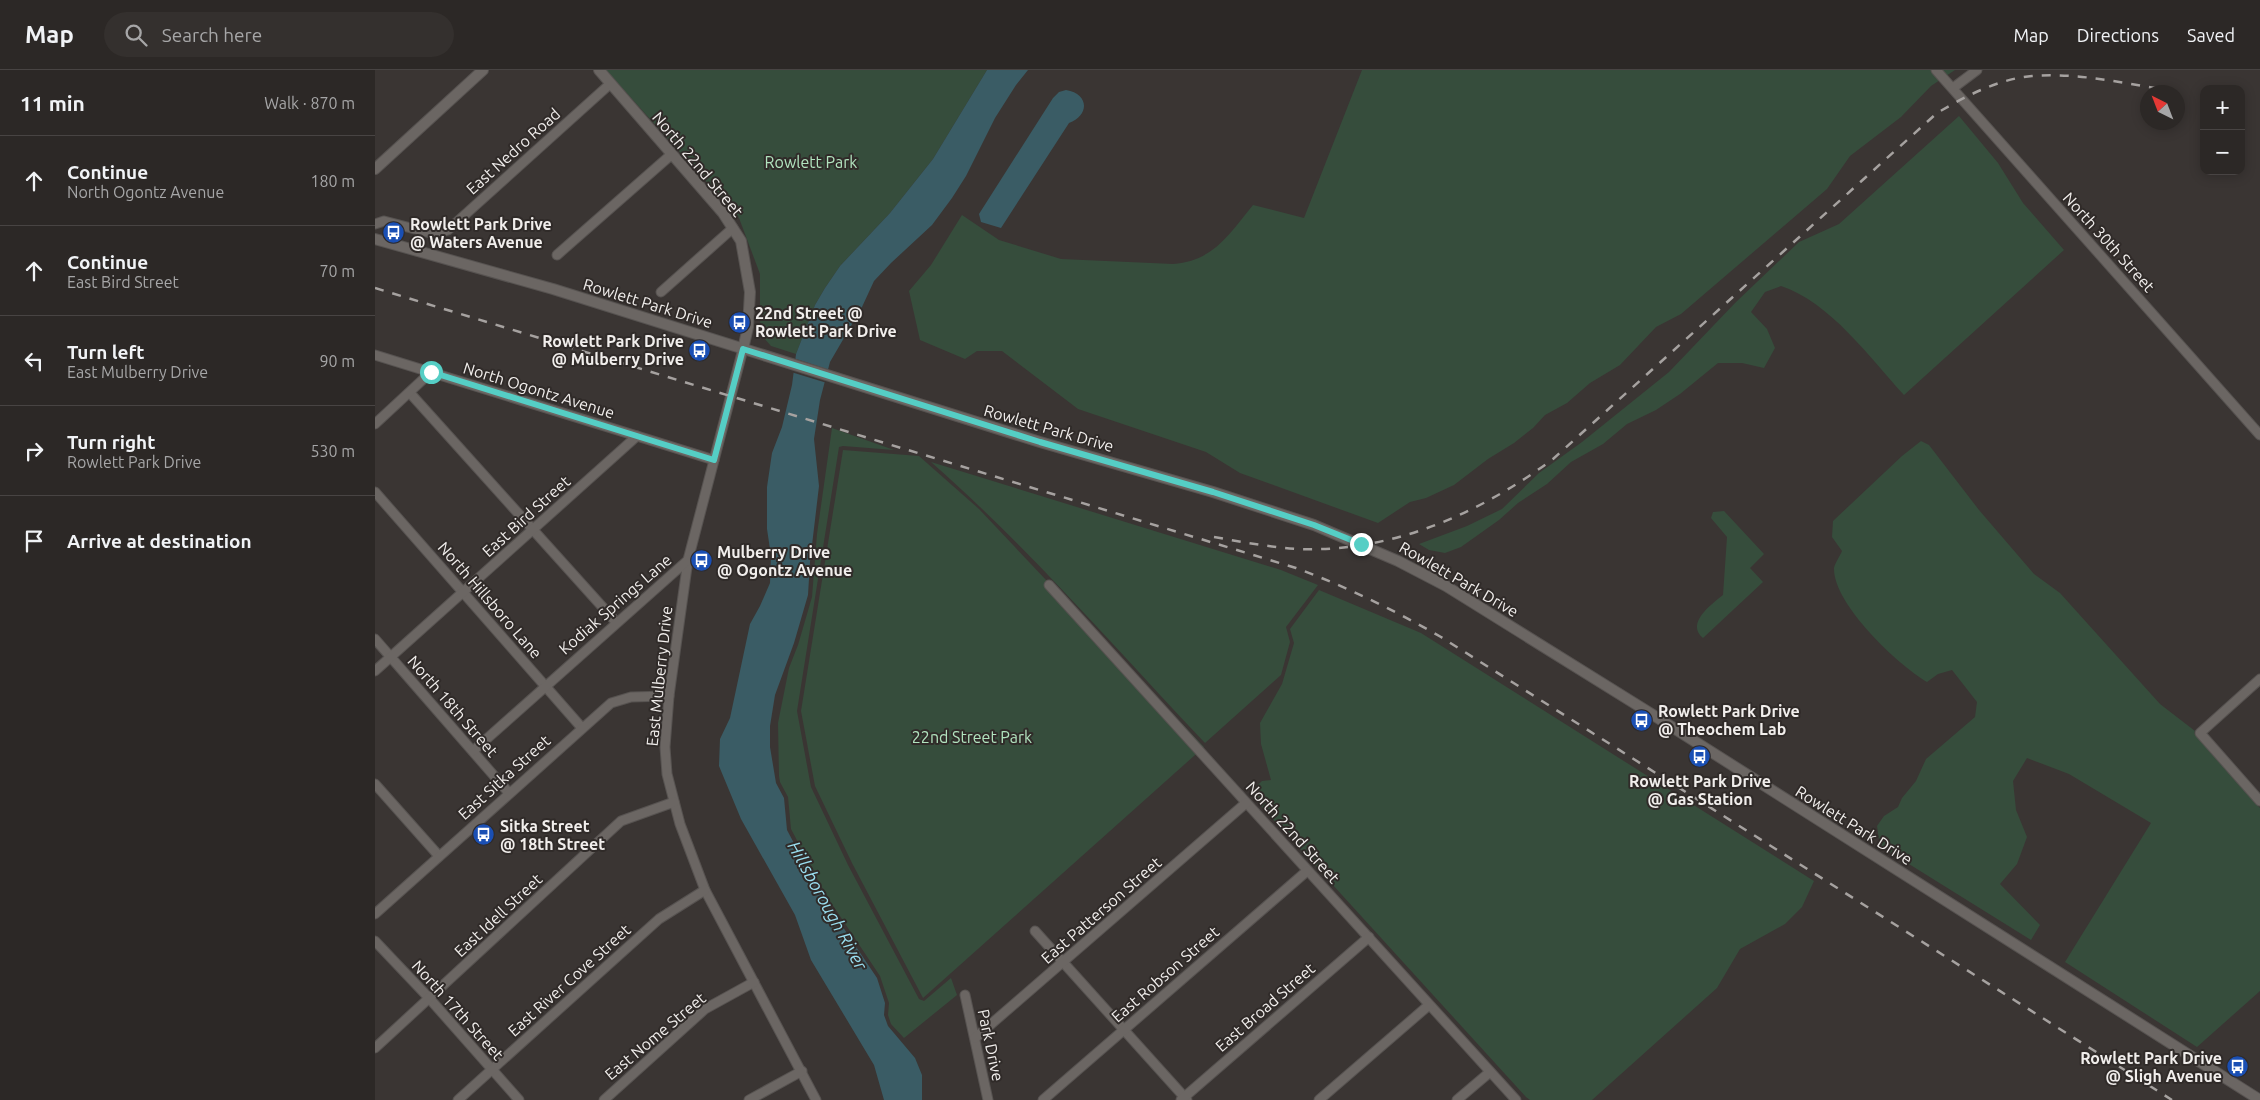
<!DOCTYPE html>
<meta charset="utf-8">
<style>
:root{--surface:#2c2826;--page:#34302e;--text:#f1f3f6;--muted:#a6a6a7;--line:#484443}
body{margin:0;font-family:Ubuntu,sans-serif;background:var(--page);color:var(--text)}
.controls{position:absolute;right:15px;top:15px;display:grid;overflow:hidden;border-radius:10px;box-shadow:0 2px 12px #0003}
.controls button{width:45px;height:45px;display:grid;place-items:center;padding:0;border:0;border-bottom:1px solid var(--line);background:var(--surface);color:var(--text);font:25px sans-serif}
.compass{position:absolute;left:1765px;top:15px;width:45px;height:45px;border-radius:50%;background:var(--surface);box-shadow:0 2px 12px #0003;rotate:318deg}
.stop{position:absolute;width:15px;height:15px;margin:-11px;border:4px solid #55cec5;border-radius:50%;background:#fff}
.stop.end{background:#55cec5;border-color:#fff;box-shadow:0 1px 5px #0008}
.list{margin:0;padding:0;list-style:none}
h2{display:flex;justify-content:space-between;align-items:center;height:65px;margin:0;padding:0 20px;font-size:21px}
h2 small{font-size:16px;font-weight:400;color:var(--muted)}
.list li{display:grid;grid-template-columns:32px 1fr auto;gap:15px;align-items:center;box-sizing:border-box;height:90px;padding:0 20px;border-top:1px solid var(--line)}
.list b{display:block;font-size:19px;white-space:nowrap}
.list p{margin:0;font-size:16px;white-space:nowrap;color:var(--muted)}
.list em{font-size:16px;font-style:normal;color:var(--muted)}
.icon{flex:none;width:28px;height:28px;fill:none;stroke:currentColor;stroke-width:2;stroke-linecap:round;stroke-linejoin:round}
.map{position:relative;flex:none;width:1885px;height:1030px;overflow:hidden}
header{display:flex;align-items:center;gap:30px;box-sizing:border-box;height:70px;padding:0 25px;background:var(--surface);border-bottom:1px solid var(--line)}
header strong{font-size:24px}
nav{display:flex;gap:28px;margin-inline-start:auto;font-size:18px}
.search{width:350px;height:45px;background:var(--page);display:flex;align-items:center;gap:12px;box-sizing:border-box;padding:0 18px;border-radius:28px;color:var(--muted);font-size:19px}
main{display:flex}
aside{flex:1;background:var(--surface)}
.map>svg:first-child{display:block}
.green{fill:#364d3c}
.water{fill:#3a5c65}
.pier{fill:#3a3533}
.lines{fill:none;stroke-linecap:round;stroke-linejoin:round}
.minor-casing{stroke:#575351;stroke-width:11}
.tertiary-casing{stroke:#575351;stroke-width:12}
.minor{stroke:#6b6663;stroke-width:9}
.tertiary{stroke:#6b6663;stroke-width:10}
.rail{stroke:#a6a2a0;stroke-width:2.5;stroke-dasharray:9 9;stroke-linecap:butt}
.route{stroke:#55cec5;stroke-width:6}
.labels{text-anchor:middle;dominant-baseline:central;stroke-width:4;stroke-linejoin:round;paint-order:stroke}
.street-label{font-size:16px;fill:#f1eeec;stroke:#302b29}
.park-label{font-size:16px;fill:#b1e3be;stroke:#302b29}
.poi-label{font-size:16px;font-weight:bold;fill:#f1eeec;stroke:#302b29;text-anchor:start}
.water-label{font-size:18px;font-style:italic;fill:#9adef0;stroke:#302b29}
</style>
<header>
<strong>Map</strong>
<div class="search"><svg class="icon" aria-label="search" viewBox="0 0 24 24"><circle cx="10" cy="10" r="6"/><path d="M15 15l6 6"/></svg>Search here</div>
<nav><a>Map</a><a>Directions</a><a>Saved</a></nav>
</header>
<main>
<aside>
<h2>11 min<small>Walk · 870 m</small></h2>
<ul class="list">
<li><svg class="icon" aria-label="ahead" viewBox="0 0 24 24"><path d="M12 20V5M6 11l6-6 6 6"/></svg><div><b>Continue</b><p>North Ogontz Avenue</p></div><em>180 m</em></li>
<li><svg class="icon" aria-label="ahead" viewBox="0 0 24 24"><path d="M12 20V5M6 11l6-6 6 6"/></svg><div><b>Continue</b><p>East Bird Street</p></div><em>70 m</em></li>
<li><svg class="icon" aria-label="left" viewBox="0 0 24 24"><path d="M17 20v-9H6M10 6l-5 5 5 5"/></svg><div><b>Turn left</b><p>East Mulberry Drive</p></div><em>90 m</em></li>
<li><svg class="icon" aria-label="right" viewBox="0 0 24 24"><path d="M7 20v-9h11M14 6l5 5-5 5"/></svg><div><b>Turn right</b><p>Rowlett Park Drive</p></div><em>530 m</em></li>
<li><svg class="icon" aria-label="arrive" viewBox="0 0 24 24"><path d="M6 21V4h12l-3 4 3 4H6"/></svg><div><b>Arrive at destination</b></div></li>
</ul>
</aside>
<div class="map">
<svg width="1885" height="1030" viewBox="0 0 1885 1030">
<rect width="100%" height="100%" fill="#3a3533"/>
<g class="green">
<polygon points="231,0 612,0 558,89 515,143 465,196 450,218 440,235 421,284 396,276 388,267 385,251 385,204 364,148"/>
<path d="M987,0H1580L1556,16L1526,47L1475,86L1452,119L1306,244L1281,257L1245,295L1215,313L1192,333L1170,345L1158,358L1139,373L1113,389L1079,415L1051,428L1035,432L1003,453L865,403L831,382L703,339L627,281H602L590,289L545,270L534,221L556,195L587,145L624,170L686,189L798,194C839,191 854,164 878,135L929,148Z"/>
<path d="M1584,46L1623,93L1648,133L1689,180L1529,325C1494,287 1456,233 1406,216L1390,222L1376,242L1392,259L1400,278L1389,298L1367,293H1343L1305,324L1281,340L1252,354L1228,374L1196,392L1172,414L1143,433L1124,450L1086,477L1070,483L1054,480L1044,474L1092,456L1127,439L1164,403L1207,372L1294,302L1360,233L1424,172L1464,154Z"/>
<polygon points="457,358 519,380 468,376 464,377 422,641 436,717 473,795 544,929 549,931 576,908 582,925 529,968 516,954 513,945 514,933 505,906 451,825 416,759 413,727 405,712 404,706 403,653 414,598 423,575 437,527 442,464"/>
<path d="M1546,371L1554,375L1604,440L1659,504L1685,523L1785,634L1820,661L1819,663L1885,738V921L1822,977L1690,892L1776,753L1694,704L1652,688L1638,711L1641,740L1652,767L1642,794L1625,814L1665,855L1656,870L1505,776L1502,756L1509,746L1523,737L1527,728L1541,711L1551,689L1600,647L1602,632L1577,600L1563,604L1552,612C1523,595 1458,534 1459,498C1460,493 1465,486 1467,481L1457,467L1458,451L1527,386Z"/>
<polygon points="468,380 544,386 604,439 829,677 548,928 477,793 440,716 426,641"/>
<path d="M556,392L906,500L943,515L911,557L915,572L906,605L830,673C740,578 654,478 556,392Z"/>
<path d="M1349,441L1389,484L1375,498L1388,512L1328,568C1310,553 1337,534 1348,525L1352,467L1336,448L1338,442Z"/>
<polygon points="944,520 1046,563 1439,811 1427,837 1410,854 1365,879 1342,918 1217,1030 1155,1030 1151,1027 874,723 887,711 896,710 886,674 885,653 907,614 919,573 915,559"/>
</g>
<g class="water">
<polygon points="612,0 653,0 641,15 620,48 591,106 577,128 557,155 516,193 499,211 487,237 455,292 445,330 439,369 444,416 435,492 433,525 419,573 400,625 395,656 395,677 401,713 409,728 412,760 447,826 502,908 510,933 509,945 513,956 540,988 547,1005 547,1030 509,1030 499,995 436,890 420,845 366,749 344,696 345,669 355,648 375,554 385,536 395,513 396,486 392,459 392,417 397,383 407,357 417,315 421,284 440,235 450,218 465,196 515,143 558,89"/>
<path d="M691,20C715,24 714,46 694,53L626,158L606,152L604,144L678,28L684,22Z"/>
</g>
<polygon class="pier" points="418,288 455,300 452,313 416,302"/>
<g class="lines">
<defs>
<g id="minor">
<polyline points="1561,0 1885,365"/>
<polyline points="1578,18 1602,0"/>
<polyline points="0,154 9,151 59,164 73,160 235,14"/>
<polyline points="182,185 297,84"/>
<polyline points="286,222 358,158"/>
<polyline points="368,279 313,490 294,626 290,677 292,704 305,754 330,820 441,1030"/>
<polyline points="0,285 262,366"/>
<polyline points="35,323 241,552"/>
<polyline points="0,354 56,302"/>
<polyline points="0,422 207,658"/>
<polyline points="674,515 1141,1030"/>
<polyline points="0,569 134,723"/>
<polyline points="0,601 262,366 339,390"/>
<polyline points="1885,609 1825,663 1885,731"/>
<polyline points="98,681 313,490"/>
<polyline points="0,714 64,786"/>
<polyline points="0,844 236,633 256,627 294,626"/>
<polyline points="660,861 812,1030"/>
<polyline points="0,871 54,928 144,1030"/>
<polyline points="590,925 613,1030"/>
<polyline points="600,968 871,733"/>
<polyline points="0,978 246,751 299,732"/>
<polyline points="83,1030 284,849 330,820"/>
<polyline points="229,1030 330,939 379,912"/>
<polyline points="374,1030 427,1001"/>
<polyline points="668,1030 932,801"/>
<polyline points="806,1030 994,867"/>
<polyline points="944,1030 1054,935"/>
<polyline points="1082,1030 1115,1002"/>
</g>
<g id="tertiary">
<polyline points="224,0 348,143 366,171 375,222 373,257 368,279"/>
<polyline points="0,99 108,0"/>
<polyline points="0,169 178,219 665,372 838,422 939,455 1023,491 1071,516 1275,643 1885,1030"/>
</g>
</defs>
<use href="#minor" class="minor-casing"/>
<use href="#tertiary" class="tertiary-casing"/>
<use href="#minor" class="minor"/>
<use href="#tertiary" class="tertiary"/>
<g class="rail">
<path d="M0,218L921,498C972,517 1019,540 1066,567L1797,1030"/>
<path d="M839,467C867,472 894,477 922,479C1016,483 1104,444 1178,389L1562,43C1591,26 1623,9 1657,6C1706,2 1756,15 1805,22"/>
</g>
</g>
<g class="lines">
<polyline class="route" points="56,302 339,390 368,279 665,372 838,422 939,455 986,474"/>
</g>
<defs>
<symbol id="bus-disc" viewBox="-11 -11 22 22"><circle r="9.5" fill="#1a4fb4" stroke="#302b29"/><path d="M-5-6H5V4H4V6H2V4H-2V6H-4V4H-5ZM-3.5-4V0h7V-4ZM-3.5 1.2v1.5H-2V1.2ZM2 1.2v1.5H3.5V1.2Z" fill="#fff"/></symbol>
</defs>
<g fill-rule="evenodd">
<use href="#bus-disc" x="6" y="150" width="25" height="25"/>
<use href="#bus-disc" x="352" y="240" width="25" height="25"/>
<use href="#bus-disc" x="312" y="268" width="25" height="25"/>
<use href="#bus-disc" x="314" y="478" width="25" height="25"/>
<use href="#bus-disc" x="1254" y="638" width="25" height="25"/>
<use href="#bus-disc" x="1312" y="674" width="25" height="25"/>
<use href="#bus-disc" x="96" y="752" width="25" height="25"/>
<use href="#bus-disc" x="1850" y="984" width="25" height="25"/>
</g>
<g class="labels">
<g class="street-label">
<text transform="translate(138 81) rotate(-42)">East Nedro Road</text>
<text transform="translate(323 94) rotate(50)">North 22nd Street</text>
<text transform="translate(1734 172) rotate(48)">North 30th Street</text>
<text transform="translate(273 233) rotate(17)">Rowlett Park Drive</text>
<text transform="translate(164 320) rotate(17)">North Ogontz Avenue</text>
<text transform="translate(674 358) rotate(16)">Rowlett Park Drive</text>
<text transform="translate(151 446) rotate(-42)">East Bird Street</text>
<text transform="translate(1084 509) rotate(30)">Rowlett Park Drive</text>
<text transform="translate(115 530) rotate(49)">North Hillsboro Lane</text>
<text transform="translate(240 534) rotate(-41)">Kodiak Springs Lane</text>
<text transform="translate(284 606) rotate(-84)">East Mulberry Drive</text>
<text transform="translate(78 636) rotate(49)">North 18th Street</text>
<text transform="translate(129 707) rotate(-42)">East Sitka Street</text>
<text transform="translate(1479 755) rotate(32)">Rowlett Park Drive</text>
<text transform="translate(918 762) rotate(48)">North 22nd Street</text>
<text transform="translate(726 840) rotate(-41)">East Patterson Street</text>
<text transform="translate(123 845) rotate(-43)">East Idell Street</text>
<text transform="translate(790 904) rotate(-41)">East Robson Street</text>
<text transform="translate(194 910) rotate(-42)">East River Cove Street</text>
<text transform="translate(890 937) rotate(-41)">East Broad Street</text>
<text transform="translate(83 940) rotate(48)">North 17th Street</text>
<text transform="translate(280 966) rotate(-40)">East Nome Street</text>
<text transform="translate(616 975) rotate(78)">Park Drive</text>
</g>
<g class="park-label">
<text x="436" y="92">Rowlett Park</text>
<text x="597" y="667">22nd Street Park</text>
</g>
<g class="poi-label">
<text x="35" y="154">Rowlett Park Drive<tspan x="35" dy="18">@ Waters Avenue</tspan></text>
<text x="380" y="243">22nd Street @<tspan x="380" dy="18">Rowlett Park Drive</tspan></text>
<text x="309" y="271" text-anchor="end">Rowlett Park Drive<tspan x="309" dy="18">@ Mulberry Drive</tspan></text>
<text x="342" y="482">Mulberry Drive<tspan x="342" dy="18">@ Ogontz Avenue</tspan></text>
<text x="1283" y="641">Rowlett Park Drive<tspan x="1283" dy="18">@ Theochem Lab</tspan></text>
<text x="1325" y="711" text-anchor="middle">Rowlett Park Drive<tspan x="1325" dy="18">@ Gas Station</tspan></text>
<text x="125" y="756">Sitka Street<tspan x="125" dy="18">@ 18th Street</tspan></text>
<text x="1847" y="988" text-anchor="end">Rowlett Park Drive<tspan x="1847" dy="18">@ Sligh Avenue</tspan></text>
</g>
<g class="water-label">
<text transform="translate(453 835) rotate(61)">Hillsborough River</text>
</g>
</g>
</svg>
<div class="controls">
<button>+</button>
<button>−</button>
</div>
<svg class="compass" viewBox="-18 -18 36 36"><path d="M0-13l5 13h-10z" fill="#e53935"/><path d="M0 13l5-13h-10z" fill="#a6a6a7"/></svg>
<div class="stop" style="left:56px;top:302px"></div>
<div class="stop end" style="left:986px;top:474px"></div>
</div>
</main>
